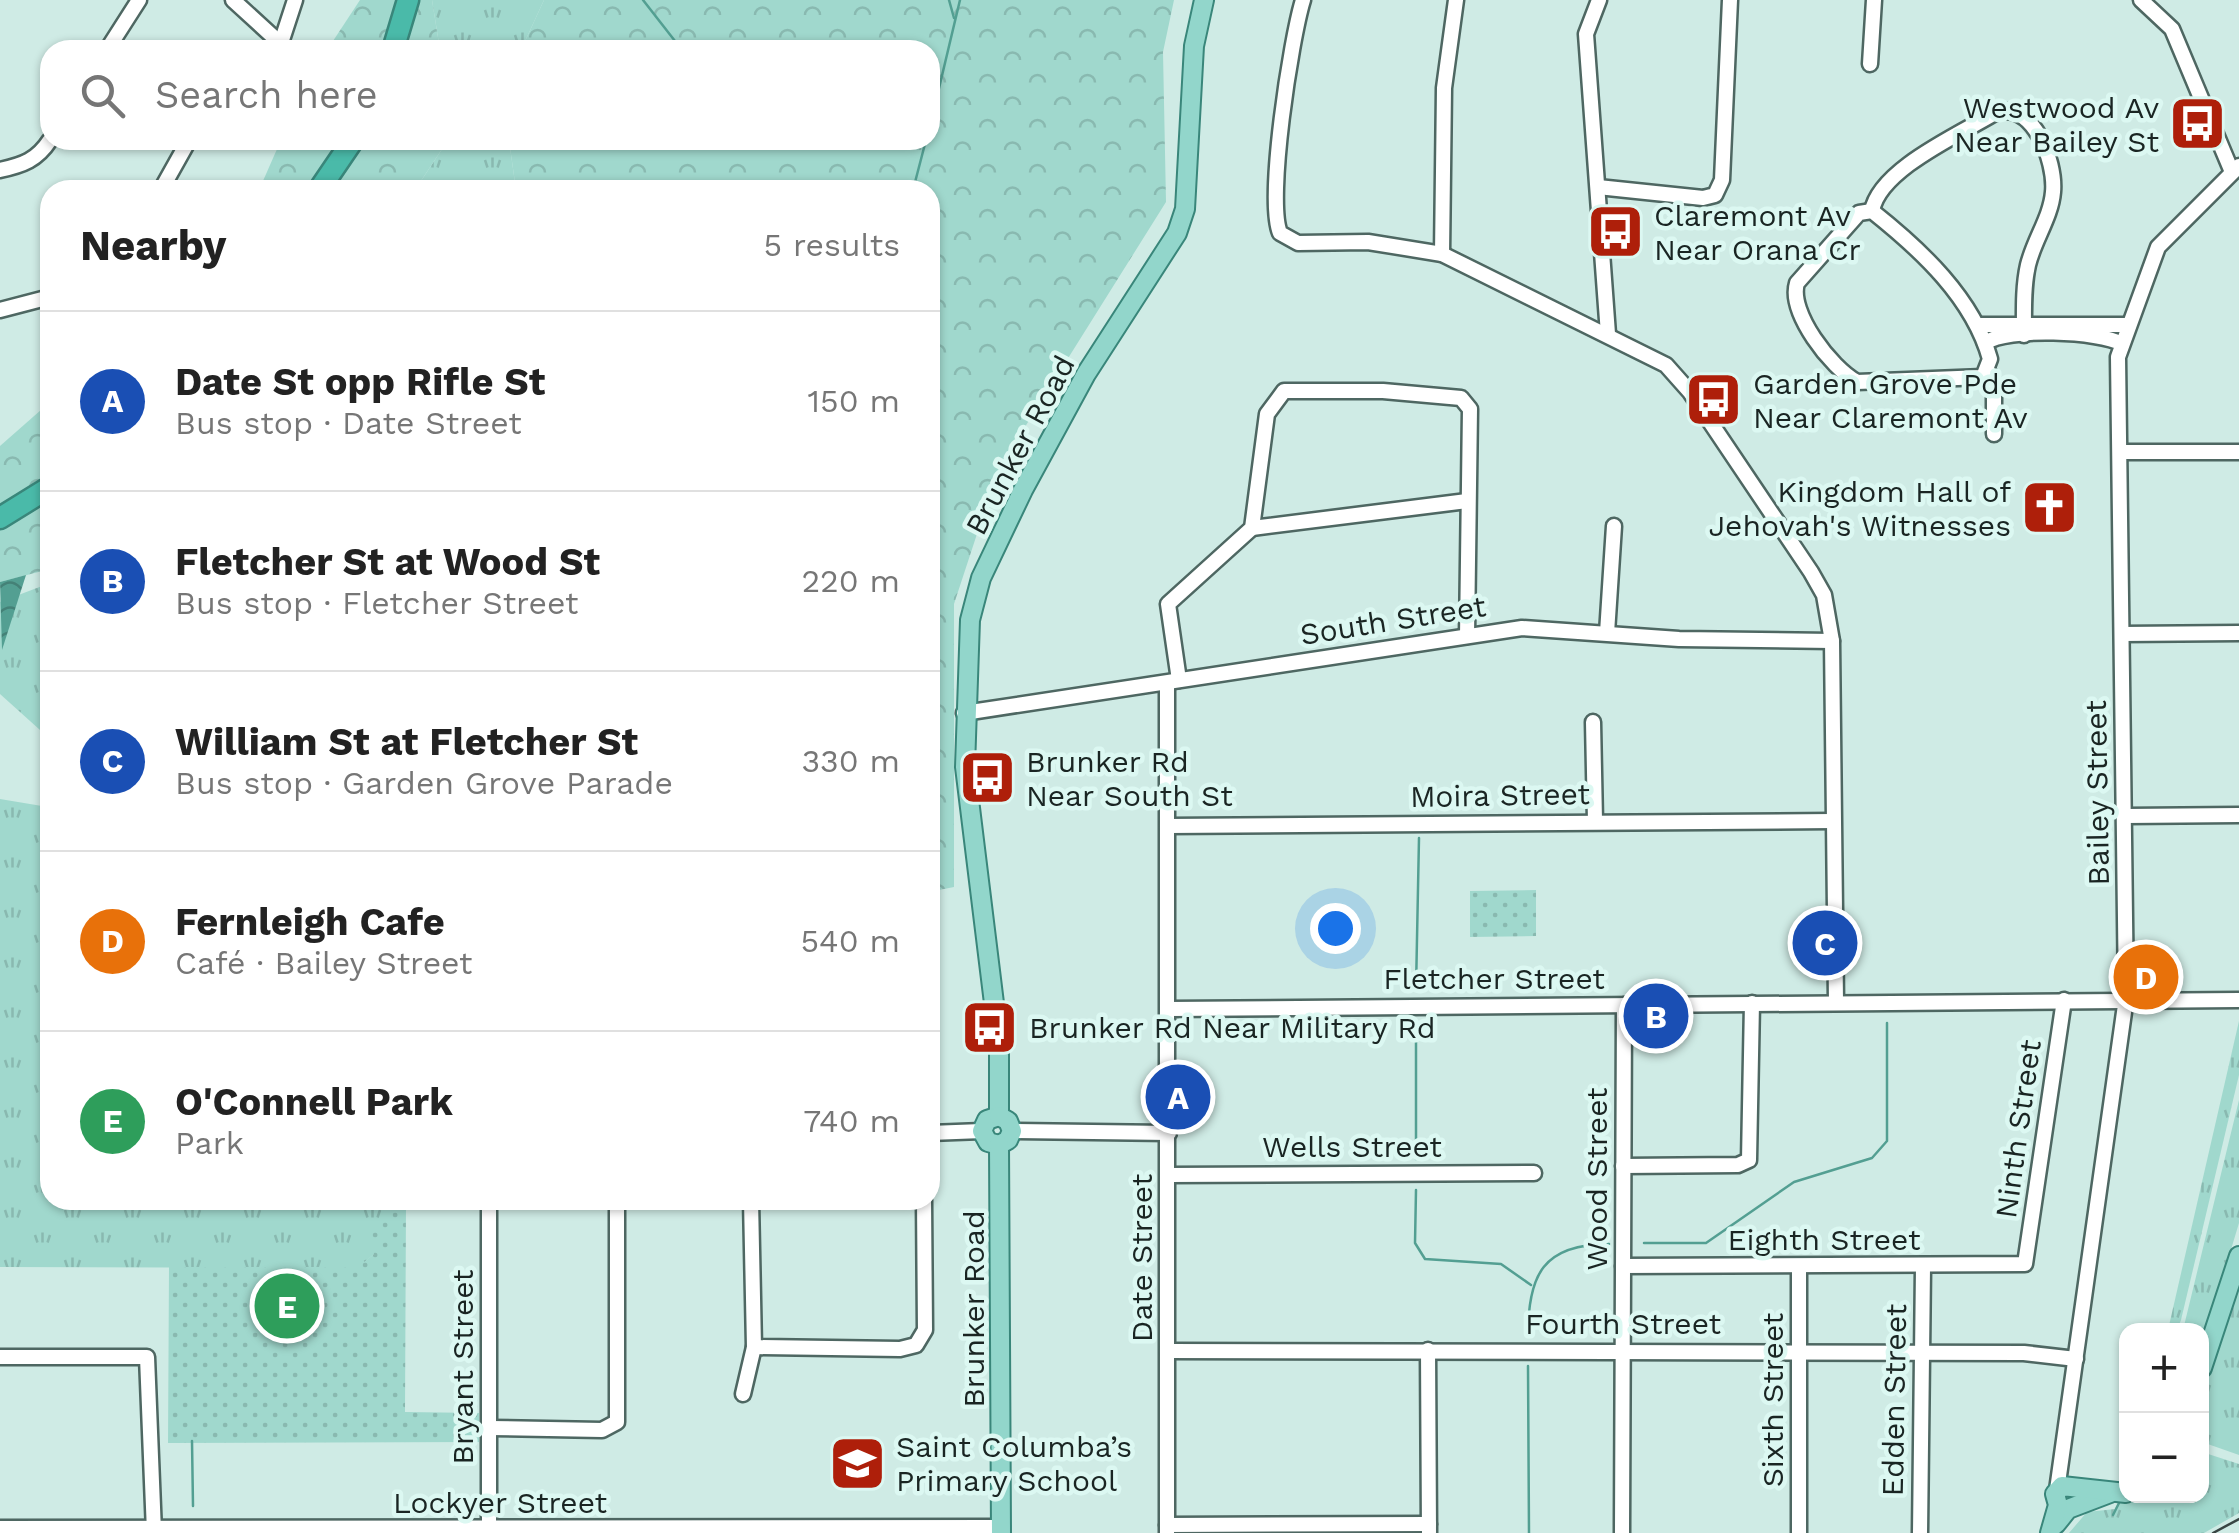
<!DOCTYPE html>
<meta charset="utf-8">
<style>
:root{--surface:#fff;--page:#f2f2f2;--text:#222;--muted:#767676;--line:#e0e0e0;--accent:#0b8043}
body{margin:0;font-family:"Work Sans",sans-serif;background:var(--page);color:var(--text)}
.controls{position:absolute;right:30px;bottom:30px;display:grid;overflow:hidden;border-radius:20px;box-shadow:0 2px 8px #0004}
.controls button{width:90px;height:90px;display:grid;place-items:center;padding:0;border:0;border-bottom:2px solid var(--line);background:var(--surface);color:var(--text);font:50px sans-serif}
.you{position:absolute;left:1335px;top:928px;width:35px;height:35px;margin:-25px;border:8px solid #fff;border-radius:50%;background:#1a73e8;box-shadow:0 0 0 15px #1a73e833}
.badge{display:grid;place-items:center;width:65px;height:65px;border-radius:50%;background:var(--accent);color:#fff;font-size:32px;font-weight:700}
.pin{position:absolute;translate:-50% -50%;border:5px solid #fff;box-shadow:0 2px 10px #0006}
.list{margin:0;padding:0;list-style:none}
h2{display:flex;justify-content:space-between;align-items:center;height:130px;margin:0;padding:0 40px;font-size:42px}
h2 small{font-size:32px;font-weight:400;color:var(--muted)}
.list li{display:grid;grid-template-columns:65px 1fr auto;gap:30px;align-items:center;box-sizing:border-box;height:180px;padding:0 40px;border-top:2px solid var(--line)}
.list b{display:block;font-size:38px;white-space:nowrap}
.list p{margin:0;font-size:32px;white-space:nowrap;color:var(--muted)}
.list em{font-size:32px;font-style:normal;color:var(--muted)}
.icon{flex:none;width:55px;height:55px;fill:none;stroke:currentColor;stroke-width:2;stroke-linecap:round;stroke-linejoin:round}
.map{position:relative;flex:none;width:2239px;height:1533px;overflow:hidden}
.search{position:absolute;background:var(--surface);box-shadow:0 2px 8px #0004;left:40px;top:40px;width:900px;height:110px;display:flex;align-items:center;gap:25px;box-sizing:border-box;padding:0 35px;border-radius:30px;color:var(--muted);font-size:38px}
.panel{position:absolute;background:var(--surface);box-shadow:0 2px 8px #0004;left:40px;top:180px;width:900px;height:1030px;border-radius:30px}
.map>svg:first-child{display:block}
.grass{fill:url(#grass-tufts)}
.forest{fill:url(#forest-crowns)}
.park{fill:url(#park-dots)}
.water{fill:url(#water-waves)}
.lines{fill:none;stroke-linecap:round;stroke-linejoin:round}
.stream{stroke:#539f92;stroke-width:2.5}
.minor-casing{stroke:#4e6762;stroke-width:19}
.major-casing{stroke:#39867a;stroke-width:22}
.highway-casing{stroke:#39867a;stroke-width:25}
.minor{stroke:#fff;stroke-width:14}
.major{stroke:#92d6cb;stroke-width:18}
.highway{stroke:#4abaa9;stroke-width:20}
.rail{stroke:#384543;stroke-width:2.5}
.labels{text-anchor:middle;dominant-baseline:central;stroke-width:9;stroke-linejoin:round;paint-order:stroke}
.poi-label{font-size:30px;fill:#1a2523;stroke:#dcf8f2;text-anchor:start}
.street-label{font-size:30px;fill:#1a2523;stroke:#dcf8f2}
</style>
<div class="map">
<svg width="2239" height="1533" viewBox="0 0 2239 1533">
<defs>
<pattern id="grass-tufts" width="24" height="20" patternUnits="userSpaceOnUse" patternTransform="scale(2.5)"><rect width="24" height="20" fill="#a0d8cd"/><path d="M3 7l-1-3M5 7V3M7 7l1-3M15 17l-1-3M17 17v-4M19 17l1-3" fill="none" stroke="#89b9b0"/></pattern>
<pattern id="forest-crowns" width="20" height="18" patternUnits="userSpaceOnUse" patternTransform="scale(2.5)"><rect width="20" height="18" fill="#a0d8cd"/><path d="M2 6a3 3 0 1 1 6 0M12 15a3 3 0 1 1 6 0" fill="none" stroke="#89b9b0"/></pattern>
<pattern id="park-dots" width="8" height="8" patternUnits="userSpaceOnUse" patternTransform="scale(2.5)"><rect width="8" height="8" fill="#a0d8cd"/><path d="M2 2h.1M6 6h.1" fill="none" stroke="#89b9b0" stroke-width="1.8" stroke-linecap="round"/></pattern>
<pattern id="water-waves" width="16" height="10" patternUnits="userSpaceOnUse" patternTransform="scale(2.5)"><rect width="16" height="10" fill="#539f92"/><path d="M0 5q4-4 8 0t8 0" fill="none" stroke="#448177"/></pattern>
</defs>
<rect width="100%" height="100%" fill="#cfebe5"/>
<g class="grass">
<polygon points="432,0 544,0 521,50 440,50"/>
<polygon points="448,140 509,140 516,190 415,190"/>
<polygon points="50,583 50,739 0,694 0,602"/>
<polygon points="50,796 50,1200 475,1200 475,1206 405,1204 374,1254 358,1268 0,1267 0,799 42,806"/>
<polygon points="2239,1021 2239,1075 2181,1320 2177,1330 2168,1330"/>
<polygon points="2239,1100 2239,1223 2202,1346 2202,1330 2183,1330"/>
<polygon points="2239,1267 2239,1455 2202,1442 2202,1387"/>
<polygon points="2202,1452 2239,1464 2239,1513 2204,1533 2069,1533 2087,1512 2115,1509 2122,1500 2202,1496"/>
</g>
<g class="forest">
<polygon points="360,0 432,0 440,50 335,50 333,41"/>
<polygon points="544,0 1174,0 1163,52 1166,202 998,470 954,604 954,887 934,891 930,190 516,190 509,140 930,140 930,50 521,50"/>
<polygon points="281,140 448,140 415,190 259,190"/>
<polygon points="50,402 50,569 0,582 0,446"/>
</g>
<g class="park">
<polygon points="1536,890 1536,936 1470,937 1470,891"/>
<polygon points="406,1204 405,1412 479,1413 479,1442 168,1443 169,1267 358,1267 374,1254 369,1230"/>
</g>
<polygon class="water" points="26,575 2,650 0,582"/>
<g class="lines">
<g class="stream">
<polyline points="643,0 682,50"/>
<polyline points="949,0 954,18"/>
<polyline points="930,126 960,0"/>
<polyline points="913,190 926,140"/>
<polyline points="1416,989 1419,838"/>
<polyline points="1416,1021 1416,1159"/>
<polyline points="1416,1190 1415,1243 1425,1259 1501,1264 1531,1285"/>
<polyline points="1644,1243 1706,1243 1794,1182 1872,1158 1887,1141 1887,1023"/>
<path d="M1528,1335C1528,1275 1543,1244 1609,1244"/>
<polyline points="1528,1366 1529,1533"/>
<polyline points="192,1441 193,1506"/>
<polyline points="2113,1515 2119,1503"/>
</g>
<defs>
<g id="minor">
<polyline points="233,0 281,44"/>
<path d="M1303,0C1291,39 1266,199 1280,233L1298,243L1368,242L1442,254L1666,365L1690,392L1811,572L1824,595L1832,641L1836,1002"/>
<polyline points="1599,0 1586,34 1608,334"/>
<polyline points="2141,0 2172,29 2232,172"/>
<polyline points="279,49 295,0"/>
<polyline points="107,50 139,0"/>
<polyline points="1870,64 1874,0"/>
<path d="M0,170C23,165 37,160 50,140"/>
<polyline points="1598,187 1703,198 1715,195 1722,180 1730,0"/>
<polyline points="161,190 189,140"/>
<path d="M1872,211C1921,250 1973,298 1990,359L1983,377L1857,382C1831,368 1788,312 1797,283L1859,213Z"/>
<path d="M1872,211C1879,170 1958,135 1993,114C2032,97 2056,161 2053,192C2051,217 2034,240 2028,265C2023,287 2024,312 2024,335"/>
<polyline points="1442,254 1444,88 1456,0"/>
<polyline points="0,310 50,297"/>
<polyline points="1980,325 2129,325"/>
<path d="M1985,343C2007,327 2100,331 2122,344"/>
<polyline points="1988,371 1994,384 1994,434"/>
<polyline points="2120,452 2239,452"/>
<polyline points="1252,528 1467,501"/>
<polyline points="1607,633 1614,526"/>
<polyline points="2122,634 2239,633"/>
<polyline points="1179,680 1168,604 1252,528 1267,414 1284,391 1383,391 1461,398 1470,409 1467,636"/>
<polyline points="1167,683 1167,1533"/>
<polyline points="964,713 1522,628 1679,639 1832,641"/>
<polyline points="1593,722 1595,821"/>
<polyline points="2126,816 2239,815"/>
<polyline points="1168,826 1833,821"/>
<polyline points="1169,1009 2239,1000"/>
<polyline points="1012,1131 1169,1133"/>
<polyline points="930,1133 982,1131"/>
<polyline points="1623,1166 1738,1165 1749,1160 1752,1003"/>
<polyline points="1169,1175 1534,1173"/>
<polyline points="751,1200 754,1347 900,1349 916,1345 925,1330 924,1200"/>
<polyline points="1623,1266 2025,1264 2064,1000"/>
<polyline points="1428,1350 1429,1532"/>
<polyline points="1168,1351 2024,1353 2076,1359"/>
<polyline points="0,1357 147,1357 154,1532"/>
<polyline points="743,1394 754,1347"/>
<polyline points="490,1428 602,1430 617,1422 617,1200"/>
<polyline points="2057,1490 2126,998 2118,357 2158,247 2239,166"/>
<polyline points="1167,1525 1429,1524"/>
<polyline points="0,1528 1001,1527"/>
<polyline points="489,1533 489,1200"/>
<polyline points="1622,1533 1624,1005"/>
<polyline points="1799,1533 1799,1267"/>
<polyline points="1920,1533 1923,1267"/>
</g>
<g id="major">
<polyline points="999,1116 999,1044 965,767 970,620 981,578 1023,490 1086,374 1177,233 1185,209 1194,46 1204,0"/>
<polyline points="999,1116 987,1120 982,1131 988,1142 999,1145"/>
<polyline points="999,1116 1008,1121 1012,1131 1008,1140 999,1145"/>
<polyline points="999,1145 1001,1533"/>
<polyline points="2202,1368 2239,1256"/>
<polyline points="2056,1524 2068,1509 2110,1493"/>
<polyline points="2050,1533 2058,1505 2055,1494 2062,1486 2126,1493"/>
</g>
<g id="highway">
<polyline points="393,50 408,0"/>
<polyline points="319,190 353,140"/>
<polyline points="0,518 50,487"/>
</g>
</defs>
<use href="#minor" class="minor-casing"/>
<use href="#major" class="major-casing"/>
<use href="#highway" class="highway-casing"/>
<use href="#minor" class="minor"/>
<use href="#major" class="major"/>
<use href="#highway" class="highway"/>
<polyline class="rail" points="2213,1533 2239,1519"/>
</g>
<defs>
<symbol id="bus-square" viewBox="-11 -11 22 22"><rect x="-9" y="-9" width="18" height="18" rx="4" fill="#ae1f0a" stroke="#dcf8f2"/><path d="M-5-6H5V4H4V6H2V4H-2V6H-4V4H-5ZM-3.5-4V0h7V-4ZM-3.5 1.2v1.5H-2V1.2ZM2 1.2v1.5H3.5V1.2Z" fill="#fff"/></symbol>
<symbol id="church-square" viewBox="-11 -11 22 22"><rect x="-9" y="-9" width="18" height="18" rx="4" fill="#ae1f0a" stroke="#dcf8f2"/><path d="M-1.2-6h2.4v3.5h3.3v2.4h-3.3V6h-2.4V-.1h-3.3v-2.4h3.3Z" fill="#fff"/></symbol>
<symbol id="school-square" viewBox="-11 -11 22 22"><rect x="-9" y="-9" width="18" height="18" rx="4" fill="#ae1f0a" stroke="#dcf8f2"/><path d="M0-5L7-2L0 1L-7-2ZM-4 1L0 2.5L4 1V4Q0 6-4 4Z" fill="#fff"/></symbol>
</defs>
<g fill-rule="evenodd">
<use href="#bus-square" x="2166" y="92" width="63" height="63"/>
<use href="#bus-square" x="1584" y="200" width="63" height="63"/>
<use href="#bus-square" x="1682" y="368" width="63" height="63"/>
<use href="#church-square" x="2018" y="476" width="63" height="63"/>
<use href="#bus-square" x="956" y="746" width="63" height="63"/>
<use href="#bus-square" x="958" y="996" width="63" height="63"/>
<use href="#school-square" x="826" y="1432" width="63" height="63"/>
</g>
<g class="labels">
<g class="poi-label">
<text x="2159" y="107" text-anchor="end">Westwood Av<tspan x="2159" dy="34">Near Bailey St</tspan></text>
<text x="1654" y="215">Claremont Av<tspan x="1654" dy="34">Near Orana Cr</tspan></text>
<text x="1753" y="383">Garden Grove Pde<tspan x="1753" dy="34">Near Claremont Av</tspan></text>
<text x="2011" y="491" text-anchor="end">Kingdom Hall of<tspan x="2011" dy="34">Jehovah's Witnesses</tspan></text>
<text x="1026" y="761">Brunker Rd<tspan x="1026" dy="34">Near South St</tspan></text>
<text x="1029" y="1027">Brunker Rd Near Military Rd</text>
<text x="896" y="1446">Saint Columba’s<tspan x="896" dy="34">Primary School</tspan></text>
</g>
<g class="street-label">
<text transform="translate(1020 445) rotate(-62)">Brunker Road</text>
<text transform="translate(1393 620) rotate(-9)">South Street</text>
<text transform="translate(2097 793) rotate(-91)">Bailey Street</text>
<text transform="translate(1500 795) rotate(-1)">Moira Street</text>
<text x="1494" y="978">Fletcher Street</text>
<text transform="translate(2018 1129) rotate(-82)">Ninth Street</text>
<text x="1352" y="1146">Wells Street</text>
<text transform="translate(1596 1179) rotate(-90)">Wood Street</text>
<text x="1824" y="1239">Eighth Street</text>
<text transform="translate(1141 1258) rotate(-90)">Date Street</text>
<text transform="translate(973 1309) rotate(-90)">Brunker Road</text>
<text x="1623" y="1323">Fourth Street</text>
<text transform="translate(462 1367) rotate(-90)">Bryant Street</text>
<text transform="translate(1772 1400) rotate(-90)">Sixth Street</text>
<text transform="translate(1894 1400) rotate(-89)">Edden Street</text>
<text x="500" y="1502">Lockyer Street</text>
</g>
</g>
</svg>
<div class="controls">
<button>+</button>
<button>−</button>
</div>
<div class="you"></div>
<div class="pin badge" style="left:1178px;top:1097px;background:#1a4fb4">A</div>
<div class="pin badge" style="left:1656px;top:1016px;background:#1a4fb4">B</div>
<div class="pin badge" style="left:1825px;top:943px;background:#1a4fb4">C</div>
<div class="pin badge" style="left:2146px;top:977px;background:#e8710a">D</div>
<div class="pin badge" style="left:287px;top:1306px;background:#2e9e5b">E</div>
<div class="search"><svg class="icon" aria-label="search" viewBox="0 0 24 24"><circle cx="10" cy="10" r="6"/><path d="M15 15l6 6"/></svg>Search here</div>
<section class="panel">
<h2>Nearby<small>5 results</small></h2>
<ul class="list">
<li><span class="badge" style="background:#1a4fb4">A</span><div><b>Date St opp Rifle St</b><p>Bus stop · Date Street</p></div><em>150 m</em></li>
<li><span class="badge" style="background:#1a4fb4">B</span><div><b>Fletcher St at Wood St</b><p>Bus stop · Fletcher Street</p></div><em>220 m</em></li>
<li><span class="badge" style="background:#1a4fb4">C</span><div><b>William St at Fletcher St</b><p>Bus stop · Garden Grove Parade</p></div><em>330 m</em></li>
<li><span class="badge" style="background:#e8710a">D</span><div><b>Fernleigh Cafe</b><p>Café · Bailey Street</p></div><em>540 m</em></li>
<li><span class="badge" style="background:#2e9e5b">E</span><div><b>O'Connell Park</b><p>Park</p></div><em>740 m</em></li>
</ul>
</section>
</div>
